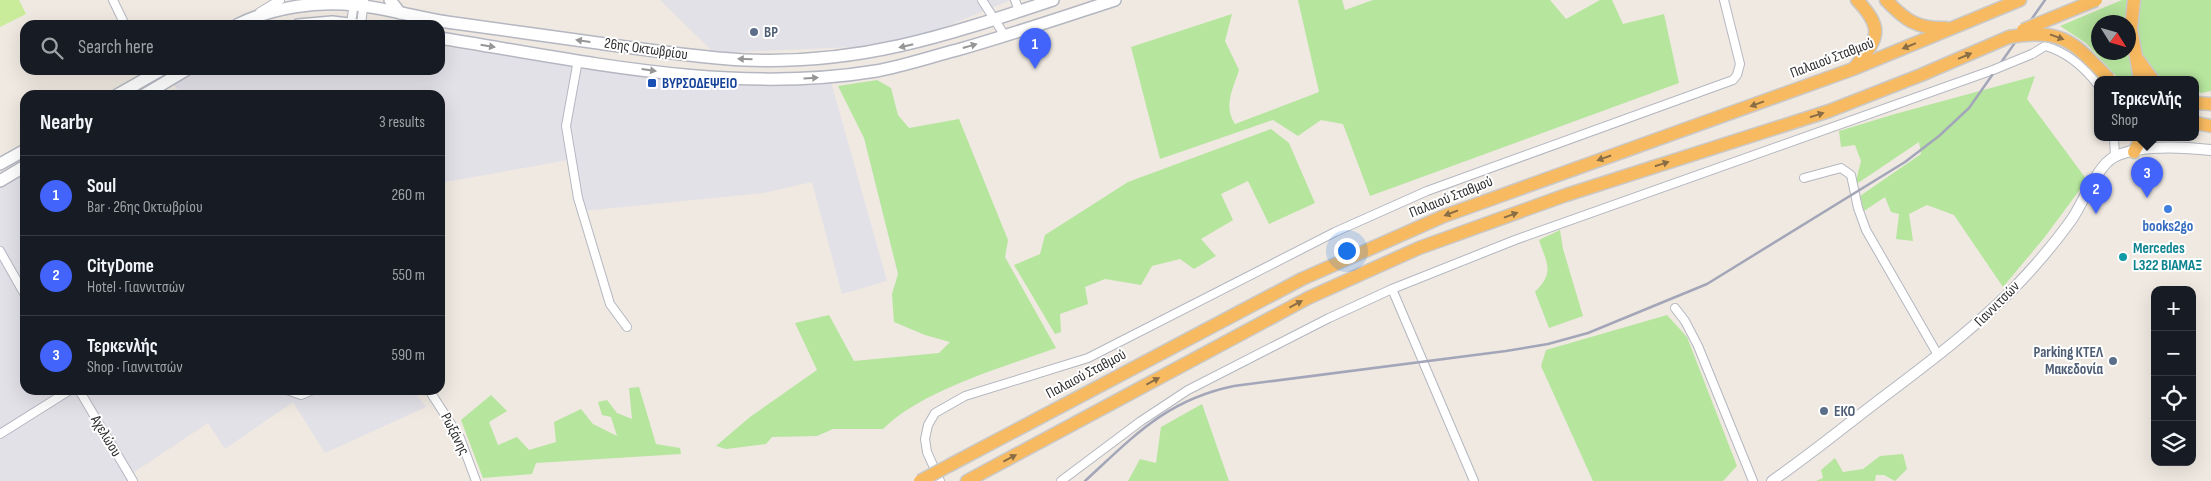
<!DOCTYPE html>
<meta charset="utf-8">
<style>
:root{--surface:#171b24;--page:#242831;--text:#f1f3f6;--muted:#9ea1a6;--line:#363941;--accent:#4264fb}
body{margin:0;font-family:"Sofia Sans Condensed",sans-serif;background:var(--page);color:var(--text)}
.controls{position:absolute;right:15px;bottom:15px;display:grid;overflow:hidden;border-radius:10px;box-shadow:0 5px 20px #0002}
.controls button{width:45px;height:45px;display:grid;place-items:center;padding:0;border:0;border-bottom:1px solid var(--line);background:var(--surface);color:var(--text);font:25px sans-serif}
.compass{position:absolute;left:2091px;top:15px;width:45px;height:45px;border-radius:50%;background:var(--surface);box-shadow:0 5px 20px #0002;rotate:127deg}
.you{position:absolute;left:1346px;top:250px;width:18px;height:18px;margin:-12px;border:4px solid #fff;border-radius:50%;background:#1a73e8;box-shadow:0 0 0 8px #1a73e833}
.badge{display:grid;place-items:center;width:32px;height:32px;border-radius:50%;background:var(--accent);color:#fff;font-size:16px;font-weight:700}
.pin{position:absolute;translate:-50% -41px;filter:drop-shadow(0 1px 2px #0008)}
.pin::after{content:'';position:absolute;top:26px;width:18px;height:15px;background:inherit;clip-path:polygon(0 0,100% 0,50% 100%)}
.popup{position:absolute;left:2094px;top:76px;width:105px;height:65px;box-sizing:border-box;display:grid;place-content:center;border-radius:10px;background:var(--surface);filter:drop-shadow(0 1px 4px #0005);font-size:16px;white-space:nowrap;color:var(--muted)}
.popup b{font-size:19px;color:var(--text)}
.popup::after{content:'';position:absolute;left:50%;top:100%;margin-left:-10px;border:10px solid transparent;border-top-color:var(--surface)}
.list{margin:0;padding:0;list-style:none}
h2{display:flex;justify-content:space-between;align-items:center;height:65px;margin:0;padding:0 20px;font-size:21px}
h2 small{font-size:16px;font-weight:400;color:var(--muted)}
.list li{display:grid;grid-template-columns:32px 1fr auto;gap:15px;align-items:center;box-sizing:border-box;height:80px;padding:0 20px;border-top:1px solid var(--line)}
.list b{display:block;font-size:19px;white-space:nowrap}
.list p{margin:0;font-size:16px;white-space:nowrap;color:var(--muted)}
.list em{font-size:16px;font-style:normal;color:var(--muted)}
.icon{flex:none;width:28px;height:28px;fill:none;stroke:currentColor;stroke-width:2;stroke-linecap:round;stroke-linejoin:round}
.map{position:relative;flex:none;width:2211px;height:481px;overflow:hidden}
.search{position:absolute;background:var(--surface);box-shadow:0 5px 20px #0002;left:20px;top:20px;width:425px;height:55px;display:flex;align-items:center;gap:12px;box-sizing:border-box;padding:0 18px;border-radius:15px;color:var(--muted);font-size:19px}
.panel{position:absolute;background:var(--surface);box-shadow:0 5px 20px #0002;left:20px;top:90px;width:425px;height:305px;border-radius:15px}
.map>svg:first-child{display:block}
.industrial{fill:#e3e1e8}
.green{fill:#b6e59e;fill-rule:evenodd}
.pitch{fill:#c9ec9a}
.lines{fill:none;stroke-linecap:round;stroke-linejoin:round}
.minor-casing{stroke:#b4b7c1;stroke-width:10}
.tertiary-casing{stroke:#b4b7c1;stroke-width:12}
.secondary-casing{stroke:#b4b7c1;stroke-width:14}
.trunk-casing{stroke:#c9c9c9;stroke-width:15}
.minor{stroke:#fff;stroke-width:8}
.tertiary{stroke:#fff;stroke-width:10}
.secondary{stroke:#fff;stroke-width:11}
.trunk{stroke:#f8ba60;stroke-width:12}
.rail{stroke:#a3a6b8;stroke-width:2.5}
.minor-bridge-casing{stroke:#b4b7c1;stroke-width:10;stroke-linecap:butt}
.trunk-bridge-casing{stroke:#c9c9c9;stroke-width:15;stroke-linecap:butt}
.minor-bridge{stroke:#fff;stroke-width:8}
.trunk-bridge{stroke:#f8ba60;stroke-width:12}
.oneway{fill:#896d44}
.oneway2{fill:#969696}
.service-dot{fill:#5c6f8a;stroke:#fff;stroke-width:2}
.transit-dot{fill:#1a4fb4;stroke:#fff;stroke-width:2}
.shop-dot{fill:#3f7fe0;stroke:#fff;stroke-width:2}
.culture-dot{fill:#0f9aa8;stroke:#fff;stroke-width:2}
.labels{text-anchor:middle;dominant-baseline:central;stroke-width:4;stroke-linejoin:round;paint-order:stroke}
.service-label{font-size:15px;font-weight:bold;fill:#4e5e75;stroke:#fff;text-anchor:start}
.street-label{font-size:15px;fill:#2e2e2e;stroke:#fff}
.transit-label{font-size:15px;font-weight:bold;fill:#164399;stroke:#fff;text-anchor:start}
.shop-label{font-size:15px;font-weight:bold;fill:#366cbe;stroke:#fff}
.culture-label{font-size:15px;font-weight:bold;fill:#0d838f;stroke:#fff;text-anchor:start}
</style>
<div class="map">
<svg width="2211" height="481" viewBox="0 0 2211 481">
<rect width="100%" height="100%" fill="#efe9e1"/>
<g class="industrial">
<polygon points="660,0 1011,0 920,37 853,47 714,53"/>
<polygon points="440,46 688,82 740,86 831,82 887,281 842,294 812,182 764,193 583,211 574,159 440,183 440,95 180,95 174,84 200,70 440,70"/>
<polygon points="25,171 25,390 79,390 133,481 0,481 0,186"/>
<polygon points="85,390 413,390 426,407 325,453 293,402 225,449 208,423 133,473"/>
</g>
<g class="green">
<path d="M1298,0H1342L1345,10L1373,0H1550L1566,19L1600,0H1612L1623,24L1664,14L1679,83L1370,196L1343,124L1321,120L1298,136L1273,120L1160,159L1131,47L1232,14L1225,41L1239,70C1233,89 1223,106 1235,124L1319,92Z"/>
<path d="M2122,0H2211V91L2202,93L2196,91V79H2165L2153,72L2143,79H2119L2086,43L2060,26ZM2098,22H2128V52H2098Z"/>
<polygon points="2035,76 2027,99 2087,180 2044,238 2003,287 1954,215 1927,205 1909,214 1913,241 1896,239 1899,214 1891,212 1885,197 1864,211 1860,196 1921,154 1919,142 1855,185 1861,161 1855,145 1841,147 1839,131 1895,114"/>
<path d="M877,80L891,88L898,115L909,128L959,119L1008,240L1005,257L1056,348C1004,367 922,390 883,429H833L817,436L772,437L766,444L726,449L716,446L750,417L817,370L795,323L829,315L854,361L939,353L950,342L925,335L894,322L892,294L898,274L864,138L838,86Z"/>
<polygon points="1271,129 1289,143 1315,203 1269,224 1248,181 1221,194 1233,220 1201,239 1216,256 1194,269 1180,259 1152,266 1141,285 1105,279 1085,287 1088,304 1060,314 1061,332 1055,334 1014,265 1040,254 1045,235 1128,182"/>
<path d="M1560,230L1563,249L1583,316L1549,328L1535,292C1555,272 1547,264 1539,240Z"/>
<polygon points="1667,315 1687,337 1737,466 1723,481 1593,481 1541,366 1546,350"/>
<polygon points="639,387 656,444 680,448 681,454 536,463 532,474 483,478 461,420 491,395 507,411 489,422 498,445 517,437 529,450 556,442 554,422 581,409 593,424 617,436 611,417 602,415 598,402 607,400 617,413 632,419 629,388"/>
<polygon points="1202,404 1229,481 1128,481 1140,459 1156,463 1161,427"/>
<polygon points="1903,454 1907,469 1895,481 1884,475 1876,475 1875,481 1816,481 1823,478 1821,470 1835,458 1843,472 1863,469 1880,456"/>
</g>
<polygon class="pitch" points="0,0 19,0 26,14 0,27"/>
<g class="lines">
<defs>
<g id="minor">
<polyline points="113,0 125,25"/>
<polyline points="982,0 1005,36"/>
<polyline points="1015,0 1019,11"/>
<polyline points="260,12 280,0"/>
<polyline points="351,24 354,2"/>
<polyline points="361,25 364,0"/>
<path d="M2032,54L2045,46C2067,52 2084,67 2098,85"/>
<polyline points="578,60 566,126 578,198 610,304 627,327"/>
<polyline points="2114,137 2115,157"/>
<polyline points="1804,178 1841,168 1851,175 1858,208 1866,230 1938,355"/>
<polyline points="0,251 25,295"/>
<polyline points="1392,289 1474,481"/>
<polyline points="1675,308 1685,321 1698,346 1753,481"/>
<polyline points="79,390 133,481"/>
<polyline points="287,390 301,395 313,390"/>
<polyline points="429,390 460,438 476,481"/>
<polyline points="0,434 70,390"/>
<polyline points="940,481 927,452 925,439 928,425 935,413 965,396 1088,358 1335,232 1427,191 1733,80 1737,75 1740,64 1724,0"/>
<polyline points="1061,481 1141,421 1188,390 1329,318 1392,289 1515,240 1993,70"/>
</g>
<path id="tertiary" d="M1772,481C1807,457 1840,430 1874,404C1924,366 1973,330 2016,286C2036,265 2055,243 2072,219C2083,203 2097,166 2114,157C2139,144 2183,147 2211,150"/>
<g id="secondary">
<polyline points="390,0 400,13"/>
<path d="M237,25C273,7 316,1 355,5C388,8 421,19 454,23C502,30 550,36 598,43C647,50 695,57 744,60C859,65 945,36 1053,0"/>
<polyline points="298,25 332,22 358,25"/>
<path d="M440,38C583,61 731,95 876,71C903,66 930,57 957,50C1010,35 1063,17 1115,0"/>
<polyline points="117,95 161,70"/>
<polyline points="144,95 186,70"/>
<polyline points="0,164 25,150"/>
<polyline points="0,181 25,166"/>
</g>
<g id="trunk">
<path d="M1886,0C1905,20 1917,29 1946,28"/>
<polyline points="2134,0 2131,29 2140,79"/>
<polyline points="2139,61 2152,79"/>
<path d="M1855,67C1878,38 1885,30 1857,0"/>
<polyline points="2196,103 2211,104"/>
<polyline points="2196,123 2211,126"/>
<polyline points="2134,152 2142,137"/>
<polyline points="952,464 1302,279 1444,216 1853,69 2020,0"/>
<polyline points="967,481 1308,298 1419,248 1566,195 1829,111 1921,75 2009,37"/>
</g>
</defs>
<use href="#minor" class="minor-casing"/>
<use href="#tertiary" class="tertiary-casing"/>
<use href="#secondary" class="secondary-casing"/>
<use href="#trunk" class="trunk-casing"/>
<use href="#minor" class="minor"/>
<use href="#tertiary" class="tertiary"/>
<use href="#secondary" class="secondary"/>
<use href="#trunk" class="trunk"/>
<path class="rail" d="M1085,481C1134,436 1166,400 1234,386L1506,351L1548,344L1588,333L1707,284L1905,162L1939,136L1969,108L2045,0"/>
<defs>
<polyline id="minor-bridge" points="1993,70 2032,54"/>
<g id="trunk-bridge">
<polyline points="2023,30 2096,0"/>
<path d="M2009,37C2064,28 2073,42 2109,79"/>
<polyline points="920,481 952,464"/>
</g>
</defs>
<use href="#minor-bridge" class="minor-bridge-casing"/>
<use href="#trunk-bridge" class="trunk-bridge-casing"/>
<use href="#minor-bridge" class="minor-bridge"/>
<use href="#trunk-bridge" class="trunk-bridge"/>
</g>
<defs><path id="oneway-solid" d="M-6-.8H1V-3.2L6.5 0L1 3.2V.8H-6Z" transform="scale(1.25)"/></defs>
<g class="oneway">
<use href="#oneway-solid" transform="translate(2057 37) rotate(20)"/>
<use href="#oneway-solid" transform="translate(1909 46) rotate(158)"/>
<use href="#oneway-solid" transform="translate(1965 56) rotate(-23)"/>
<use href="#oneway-solid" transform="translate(1757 104) rotate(160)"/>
<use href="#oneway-solid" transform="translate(1817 115) rotate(-18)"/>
<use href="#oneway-solid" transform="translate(1604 158) rotate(161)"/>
<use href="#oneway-solid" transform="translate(1662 164) rotate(-18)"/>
<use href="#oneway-solid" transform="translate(1451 213) rotate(159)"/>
<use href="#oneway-solid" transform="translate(1511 215) rotate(-20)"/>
<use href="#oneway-solid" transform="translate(1296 304) rotate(-28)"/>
<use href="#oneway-solid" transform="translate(1153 381) rotate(-28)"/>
<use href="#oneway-solid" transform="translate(1010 458) rotate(-28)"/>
</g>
<g class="oneway2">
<use href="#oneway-solid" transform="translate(583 41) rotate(-172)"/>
<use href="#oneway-solid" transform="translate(488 46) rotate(9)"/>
<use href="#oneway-solid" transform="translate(906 46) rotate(167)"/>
<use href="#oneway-solid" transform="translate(970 46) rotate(-16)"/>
<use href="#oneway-solid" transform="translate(745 59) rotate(-178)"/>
<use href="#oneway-solid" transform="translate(649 70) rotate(8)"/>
<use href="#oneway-solid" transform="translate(811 78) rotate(-3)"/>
</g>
<g class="service-dot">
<circle cx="754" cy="32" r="5"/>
<circle cx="2113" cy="361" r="5"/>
<circle cx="1824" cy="411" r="5"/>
</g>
<rect class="transit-dot" x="647" y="78" width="10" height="10" rx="2.5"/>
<circle class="shop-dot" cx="2168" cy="209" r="5"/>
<circle class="culture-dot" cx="2123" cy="257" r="5"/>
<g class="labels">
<g class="service-label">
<text x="764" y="32">BP</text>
<text x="2103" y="352" text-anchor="end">Parking ΚΤΕΛ<tspan x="2103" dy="17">Μακεδονία</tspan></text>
<text x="1834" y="411">ΕΚΟ</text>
</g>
<g class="street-label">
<text transform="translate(646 49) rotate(8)">26ης Οκτωβρίου</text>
<text transform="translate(1832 58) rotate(-21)">Παλαιού Σταθμού</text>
<text transform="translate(1451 197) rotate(-22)">Παλαιού Σταθμού</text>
<text transform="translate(1997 304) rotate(-45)">Γιαννιτσών</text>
<text transform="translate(1086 374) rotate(-28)">Παλαιού Σταθμού</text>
<text transform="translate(455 434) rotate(63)">Ρωξάνης</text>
<text transform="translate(106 436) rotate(59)">Αχελώου</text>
</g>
<g class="transit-label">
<text x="662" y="83">ΒΥΡΣΟΔΕΨΕΙΟ</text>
</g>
<g class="shop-label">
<text x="2168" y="226">books2go</text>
</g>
<g class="culture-label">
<text x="2133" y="248">Mercedes<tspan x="2133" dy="17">L322 ΒΙΑΜΑΞ</tspan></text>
</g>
</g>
</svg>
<div class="controls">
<button>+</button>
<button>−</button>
<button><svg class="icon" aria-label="locate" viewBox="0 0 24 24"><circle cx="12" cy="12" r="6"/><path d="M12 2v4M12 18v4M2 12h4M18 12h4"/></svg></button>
<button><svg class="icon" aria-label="layers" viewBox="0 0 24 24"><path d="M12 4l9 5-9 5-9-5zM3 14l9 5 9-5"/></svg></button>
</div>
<svg class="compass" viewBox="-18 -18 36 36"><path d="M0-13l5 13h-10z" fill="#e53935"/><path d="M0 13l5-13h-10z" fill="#9ea1a6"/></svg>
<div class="you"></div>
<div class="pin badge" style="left:1035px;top:69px">1</div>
<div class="pin badge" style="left:2096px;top:214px">2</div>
<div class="pin badge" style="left:2147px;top:198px">3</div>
<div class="popup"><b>Τερκενλής</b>Shop</div>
<div class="search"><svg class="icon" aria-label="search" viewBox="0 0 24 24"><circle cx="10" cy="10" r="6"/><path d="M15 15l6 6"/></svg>Search here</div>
<section class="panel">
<h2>Nearby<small>3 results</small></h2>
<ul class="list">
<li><span class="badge">1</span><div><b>Soul</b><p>Bar · 26ης Οκτωβρίου</p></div><em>260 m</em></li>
<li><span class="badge">2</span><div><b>CityDome</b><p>Hotel · Γιαννιτσών</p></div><em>550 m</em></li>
<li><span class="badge">3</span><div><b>Τερκενλής</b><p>Shop · Γιαννιτσών</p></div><em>590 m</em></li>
</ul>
</section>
</div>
